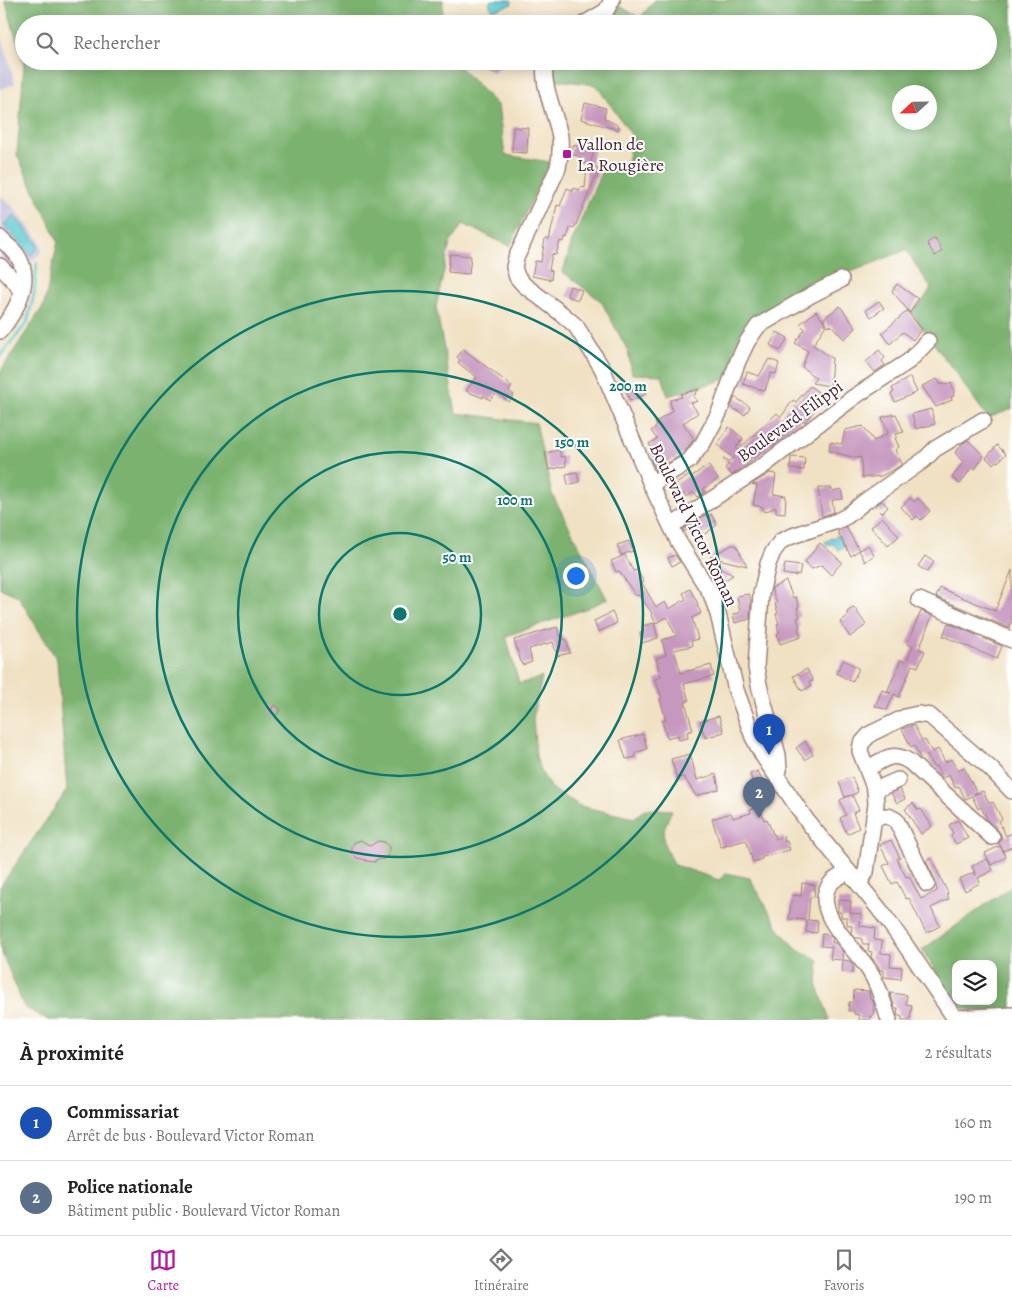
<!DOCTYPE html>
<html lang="fr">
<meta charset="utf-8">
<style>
:root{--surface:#fff;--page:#f6f6f6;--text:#222;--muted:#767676;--line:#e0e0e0;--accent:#b5179e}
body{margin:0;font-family:Alegreya,serif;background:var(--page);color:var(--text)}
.controls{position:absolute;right:15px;bottom:15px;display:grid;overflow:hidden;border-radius:10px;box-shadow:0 2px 12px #0003}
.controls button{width:45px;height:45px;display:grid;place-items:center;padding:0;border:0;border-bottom:1px solid var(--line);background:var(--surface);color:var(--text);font:25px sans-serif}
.compass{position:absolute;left:892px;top:85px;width:45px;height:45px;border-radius:50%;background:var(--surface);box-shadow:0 2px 12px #0003;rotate:248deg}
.you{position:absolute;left:575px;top:575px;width:18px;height:18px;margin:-12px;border:4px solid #fff;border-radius:50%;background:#1a73e8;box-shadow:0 0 0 8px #1a73e833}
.badge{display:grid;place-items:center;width:32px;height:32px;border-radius:50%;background:var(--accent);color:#fff;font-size:16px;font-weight:700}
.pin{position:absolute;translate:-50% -41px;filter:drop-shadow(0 1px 2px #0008)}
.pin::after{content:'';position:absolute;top:26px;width:18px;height:15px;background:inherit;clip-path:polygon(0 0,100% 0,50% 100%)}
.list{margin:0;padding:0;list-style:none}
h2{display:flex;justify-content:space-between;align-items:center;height:65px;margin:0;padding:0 20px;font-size:21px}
h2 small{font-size:16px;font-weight:400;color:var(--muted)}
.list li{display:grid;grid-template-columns:32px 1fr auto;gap:15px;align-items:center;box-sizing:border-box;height:75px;padding:0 20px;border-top:1px solid var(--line)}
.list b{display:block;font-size:19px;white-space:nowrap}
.list p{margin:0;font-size:16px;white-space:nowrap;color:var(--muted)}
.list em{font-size:16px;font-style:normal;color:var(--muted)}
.icon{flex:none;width:28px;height:28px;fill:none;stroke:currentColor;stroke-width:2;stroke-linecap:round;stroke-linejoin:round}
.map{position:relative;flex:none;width:1012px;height:1020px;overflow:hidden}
.search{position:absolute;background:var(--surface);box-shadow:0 2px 12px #0003;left:15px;right:15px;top:15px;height:55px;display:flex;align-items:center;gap:12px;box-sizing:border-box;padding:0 18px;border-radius:28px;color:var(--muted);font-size:19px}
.sheet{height:215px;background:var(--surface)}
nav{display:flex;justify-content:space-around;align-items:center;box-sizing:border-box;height:70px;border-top:1px solid var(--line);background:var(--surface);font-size:14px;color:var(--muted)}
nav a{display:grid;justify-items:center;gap:2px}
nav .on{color:var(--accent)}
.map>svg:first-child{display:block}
.industrial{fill:#c4c0db}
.forest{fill:#7cb26f;stroke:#63684d;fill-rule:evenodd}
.water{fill:#5dcad1;stroke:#54747e}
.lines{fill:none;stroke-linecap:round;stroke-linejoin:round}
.stream{stroke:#5dcad1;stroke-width:3}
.building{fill:#c698bf}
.minor-casing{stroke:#9d8077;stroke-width:18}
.minor{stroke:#fff;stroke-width:15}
.ring{fill:none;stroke:#0f766e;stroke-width:2.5}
.poi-dot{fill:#b5179e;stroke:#fff;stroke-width:2}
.labels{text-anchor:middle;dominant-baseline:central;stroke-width:4;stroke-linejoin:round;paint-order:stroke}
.poi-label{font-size:18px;fill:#4a1f2b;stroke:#fff;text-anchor:start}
.street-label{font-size:18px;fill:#4a1f2b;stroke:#fff}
.centre{fill:#0f766e;stroke:#fff;stroke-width:2.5}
.ring-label{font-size:15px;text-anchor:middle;font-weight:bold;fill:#0f766e;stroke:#fff;stroke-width:4;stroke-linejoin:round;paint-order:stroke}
</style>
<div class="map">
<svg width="1012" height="1020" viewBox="0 0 1012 1020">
<rect width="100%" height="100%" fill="#fff"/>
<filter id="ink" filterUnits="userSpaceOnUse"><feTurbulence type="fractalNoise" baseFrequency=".02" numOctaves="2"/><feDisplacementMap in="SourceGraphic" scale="10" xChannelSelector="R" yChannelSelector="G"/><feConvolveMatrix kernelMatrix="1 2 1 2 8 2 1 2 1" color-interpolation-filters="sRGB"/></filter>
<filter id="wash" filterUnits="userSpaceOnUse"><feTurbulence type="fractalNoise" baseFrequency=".0096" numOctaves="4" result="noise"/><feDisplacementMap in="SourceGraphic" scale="20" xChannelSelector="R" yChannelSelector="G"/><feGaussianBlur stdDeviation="1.12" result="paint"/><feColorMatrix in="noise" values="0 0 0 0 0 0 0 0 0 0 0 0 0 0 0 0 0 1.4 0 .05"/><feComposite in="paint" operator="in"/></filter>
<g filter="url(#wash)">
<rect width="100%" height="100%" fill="#f0e1c3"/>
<g class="industrial">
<polygon points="0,30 15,84 0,89"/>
<polygon points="0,195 15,209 41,242 42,252 27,265 2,277 0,273"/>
</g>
<g class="forest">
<path d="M5,0H443L442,24H24V61H441L459,66L498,106L505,155L550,162L510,246L463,224L450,243L436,307L456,413L536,423L552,494L607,599L585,609L506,636L519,684L542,677L533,718L536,757L542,773L551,788L580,806L634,818L645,809L672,810C660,836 660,840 675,865L719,880L726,873L750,878L780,931L797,949L819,960L817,984L830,1020H48L24,1007L0,948V887L67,790L57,660L18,596L0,588V372L44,305L58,241L17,155L24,65Z"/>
<path d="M655,0H1012V409L988,418L911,312L922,302L931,288L906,250L851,272L758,321L726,379L668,396L662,375L632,374L628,351L601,301L563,272L572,241L603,168L625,169L633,137L596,85L552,79L554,61H988V24H601L612,15L618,5L640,18ZM900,92H930V122H900Z"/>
<path d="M1012,886V1011H977L959,1007L922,950ZM956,964H993V1001H956Z"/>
</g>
<g class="water">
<polygon points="492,0 512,0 511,2 512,4 493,10 490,6 490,1"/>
<polygon points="14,216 36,241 38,248 31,255 4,225"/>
<polygon points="838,535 845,546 838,550 834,544 831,544 827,546 825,542"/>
</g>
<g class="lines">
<polyline class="stream" points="0,356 27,323 34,295 37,263"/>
</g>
<g id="blocks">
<g class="building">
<polygon points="482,61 506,61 492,73"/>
<polygon points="585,103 606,108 604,118 619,126 618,130 581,119"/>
<polygon points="513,127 528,128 527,153 512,152"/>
<polygon points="579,142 595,147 590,165 579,162 581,157 570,154 573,145 578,146"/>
<polygon points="587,167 598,167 597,178 595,178 575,227 570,228 567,238 565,237 564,242 560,241 556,255 552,254 549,270 552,271 551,280 532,276 535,261 541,262 545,239 549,240 557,205 560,206 567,188 573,191 574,188 579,190 581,187 585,188"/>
<polygon points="935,238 942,251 935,256 927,243"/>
<polygon points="450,254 471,256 469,274 448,272"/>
<polygon points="897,284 918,299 910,313 892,291"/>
<polygon points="570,286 582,290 578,300 567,296"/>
<polygon points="879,301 884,308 871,317 866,310"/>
<polygon points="840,306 856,328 844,339 831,325 829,327 823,319"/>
<polygon points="816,311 826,325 813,345 832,358 830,386 812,383 816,378 802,367 808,351 795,343 805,329 800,324"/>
<polygon points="907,311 922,329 913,340 903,332 890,344 882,333"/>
<polygon points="777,332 788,338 780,351 770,345"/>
<polygon points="463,349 512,386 509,391 514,395 509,402 497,393 490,400 483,395 483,398 466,391 477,377 458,363 460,360 457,357"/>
<polygon points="879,350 885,358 882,361 885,365 875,372 866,362"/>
<polygon points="769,359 779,363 776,374 771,373 770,375 765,391 743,384 747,372 759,376"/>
<polygon points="910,377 917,392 895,402 891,394 894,392 892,388"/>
<polygon points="937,379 941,385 944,383 945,385 951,383 955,392 953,393 954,396 951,397 952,400 936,407 922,386"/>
<polygon points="642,384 646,394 630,401 626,390"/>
<polygon points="810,386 825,397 805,422 802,419 773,446 771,445 747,465 732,475 725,468 729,464 723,459 730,461 733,458 717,445 729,427 743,438 736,448 738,450 777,413 781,417 793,400 796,402"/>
<polygon points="699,389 693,397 698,401 691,403 698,413 683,423 694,439 683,454 656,470 651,460 654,458 651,452 653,451 649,444 657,439 651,431 657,426 655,423 672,411 670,400 682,397 681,394"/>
<polygon points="735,397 750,407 745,415 731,407"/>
<polygon points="931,409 935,424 916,429 912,414"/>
<polygon points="896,414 904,432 896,434 897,437 895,438 899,447 895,450 902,464 895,469 881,476 862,478 861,457 856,458 829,451 830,442 842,444 845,430 863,426 874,441 888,433 882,417"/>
<polygon points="968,440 984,456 975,469 972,467 960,484 952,478 963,462 955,453 963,443"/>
<polygon points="997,445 1006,454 998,462 996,461 993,464 986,458"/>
<polygon points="559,450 561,457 565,456 566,466 549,470 545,453"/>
<polygon points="791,457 805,458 804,470 790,469"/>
<polygon points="708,465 718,479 703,489 705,492 698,497 694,492 686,497 683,493 681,495 676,487 677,486 676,484 690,475 691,477"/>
<polygon points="577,472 579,482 568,485 566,474"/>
<polygon points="770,473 776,474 773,494 786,496 785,513 776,512 776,507 764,512 763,507 753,505 757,485 752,484"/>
<polygon points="818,488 832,488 833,491 841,489 843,499 832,500 834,512 822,516"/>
<polygon points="910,498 914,502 918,498 930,511 921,520 917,516 913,520 901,507"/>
<polygon points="882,501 888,507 882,513 875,506"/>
<polygon points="711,514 717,525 702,536 694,525 684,532 683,529 705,515 707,517"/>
<polygon points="882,517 899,536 888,546 871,527"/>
<polygon points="846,527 859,550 851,556 838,533 838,531"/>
<polygon points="629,541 633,551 621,555 617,545"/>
<polygon points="820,543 842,562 831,575 821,565 812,569 804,563"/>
<polygon points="732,545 736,545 747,566 710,557"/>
<polygon points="868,545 874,555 865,562 859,550"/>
<polygon points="625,555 633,571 637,570 644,582 642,583 656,607 665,602 669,609 686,599 683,593 690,589 698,604 697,605 701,613 692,618 698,639 691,641 692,646 674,650 681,673 711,665 714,676 684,684 689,701 685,702 693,730 687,732 688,738 679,740 678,735 667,738 662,721 666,720 660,699 662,698 655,679 661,677 656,658 666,655 662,640 676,636 667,617 656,623 651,614 652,613 639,595 636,596 619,571 616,572 611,561"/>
<polygon points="675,555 680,562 672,566 668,558"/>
<polygon points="925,556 934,562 927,572 918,566"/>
<polygon points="785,564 801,566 799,575 796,574 796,576 783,574"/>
<polygon points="715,566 733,575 717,585 708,571"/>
<polygon points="1012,570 1012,621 1009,628 936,597 940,588 995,611"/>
<polygon points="786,581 793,598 796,597 799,607 797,608 800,617 797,618 800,627 798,628 801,637 780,644 777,634 779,633 777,624 779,624 776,614 778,613 775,604 777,603 772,590 772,588"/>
<polygon points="749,594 751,602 750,619 735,623 733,614 740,613 737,596"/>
<polygon points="854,607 866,625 850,637 840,622 849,615 847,612"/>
<polygon points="921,611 932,616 919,649 925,651 918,667 912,665 899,697 894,694 887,710 875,706 882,690 891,693 887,692 901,660 906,662 913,646 907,644"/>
<polygon points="612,612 617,623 598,632 594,621"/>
<polygon points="654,623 658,638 642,643 640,633 644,632 642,626"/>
<polygon points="948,623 1002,646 997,659 943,636"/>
<polygon points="557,627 560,636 563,636 564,640 566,639 570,653 557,656 553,642 529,649 532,662 522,665 514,640"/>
<polygon points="844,660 858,668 858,671 852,682 836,673"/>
<polygon points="807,669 813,681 809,682 811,686 802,691 793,676"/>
<polygon points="274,705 281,709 276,716 270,712"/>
<polygon points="719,716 724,732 705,738 700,721"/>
<polygon points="914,725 922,741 925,740 932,752 938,749 945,762 951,759 958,771 964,768 977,793 973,795 983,791 989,803 993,802 1002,819 999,821 1006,836 1012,833 1012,847 1003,851 999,843 1001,839 1001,834 988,821 981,807 978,809 972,796 965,799 959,786 955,788 949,775 942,778 936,766 933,767 927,755 920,758 914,745 911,747 902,729"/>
<polygon points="643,734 647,749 635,753 636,757 626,759 620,740"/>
<polygon points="805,741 813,754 805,760 796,748"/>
<polygon points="690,754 697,780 716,774 719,789 696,796 684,777 677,778 671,759"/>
<polygon points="758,771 762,781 753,784 750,774"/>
<polygon points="852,777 858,792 852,795 859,810 853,813 859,828 847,834 840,818 846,815 840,800 851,795 845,797 839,782"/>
<polygon points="900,789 905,799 897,803 891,793"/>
<polygon points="913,803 918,810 921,809 932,826 921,834 905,809"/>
<polygon points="760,807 764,820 767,819 773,834 774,834 776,839 783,836 785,842 787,841 790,850 762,857 762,859 753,862 746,840 721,847 712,819 731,813 733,818 751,813 750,810"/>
<polygon points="958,820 968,838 956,844 951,835 953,833 949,825"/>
<polygon points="361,840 370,846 378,841 385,842 389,847 389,854 384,859 375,860 375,862 366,861 366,860 357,858 352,853 352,846 355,842"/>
<polygon points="891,840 900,858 897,859 906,877 909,876 921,899 937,891 935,880 926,861 931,858 948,893 947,894 949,899 931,908 940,926 926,933 909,898 906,899 897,882 892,884 883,866 889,863 880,845"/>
<polygon points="1000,846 1006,857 991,865 985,853"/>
<polygon points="987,859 993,870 978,878 980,883 965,891 959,879 975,872 976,875 972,866"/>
<polygon points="802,883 815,885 814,897 810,897 808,920 818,921 817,933 806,932 807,920 789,919 792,895 801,896"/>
<polygon points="838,900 851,901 850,913 861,914 860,926 875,928 874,940 882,941 881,953 891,954 890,966 902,967 901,979 884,977 884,970 880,970 878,965 871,957 872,952 868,951 869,944 863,944 861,938 855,938 851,933 852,926 847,925 847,917 841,917 841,912 838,912"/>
<polygon points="822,934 830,935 833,939 832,942 835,943 843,952 842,960 830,959 832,947 821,946"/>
<polygon points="843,960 850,961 853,965 853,973 842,972"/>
<polygon points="854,990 869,991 870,999 872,999 874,1005 873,1016 870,1016 870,1020 859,1020 859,1015 854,1014 854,1011 848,1011 849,1002 853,1002"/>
<polygon points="890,993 907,995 906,1004 912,1005 910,1020 902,1020 902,1017 897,1015 898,1008 895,1008"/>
</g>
</g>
</g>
<g filter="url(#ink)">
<use href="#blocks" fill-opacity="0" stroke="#9d8077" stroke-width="1"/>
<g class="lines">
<defs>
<g id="minor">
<polyline points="584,24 606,11 612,0"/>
<path d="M546,61C539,80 557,117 560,137C561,149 560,158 558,168L516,258L514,267L517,277L524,285L562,314L576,326L602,368L651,484L678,541L711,594L718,614L736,690L753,737L763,756L807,821L880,910L904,943L956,1020"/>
<path d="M0,238C5,244 13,249 17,255C34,280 16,311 0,331"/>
<polyline points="0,266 16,283 21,292"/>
<polyline points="651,484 689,461 703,443 719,413 738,361 747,342 758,326 811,295 841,280"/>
<polyline points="671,526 763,466 854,397 909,361 928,341"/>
<polyline points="919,600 1012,640"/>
<path d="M867,769C883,760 892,750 910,762L992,837"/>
<polyline points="774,772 779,770 778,755 759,685 756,667 761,594 768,564 773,552 781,541 792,536 837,521 847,516 864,502 924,460 935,449 983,420"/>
<polyline points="875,790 898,780"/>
<polyline points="874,817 888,816 896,820 927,884"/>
<path d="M848,871C843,875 836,878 832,882C808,907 853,947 867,967C878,983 883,1001 889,1020"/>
<polyline points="859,884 866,872 876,804 875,790 860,751 861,744 870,734 905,717 918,714 930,716 991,769 1012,791"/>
<polyline points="954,1018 1012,1015"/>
</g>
</defs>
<use href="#minor" class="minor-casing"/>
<use href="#minor" class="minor"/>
</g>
</g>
<g class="ring">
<circle cx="400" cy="614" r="81"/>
<circle cx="400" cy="614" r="162"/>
<circle cx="400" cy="614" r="243"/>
<circle cx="400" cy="614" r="323"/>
</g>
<rect class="poi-dot" x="562" y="149" width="10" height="10" rx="2.5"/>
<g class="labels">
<g class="poi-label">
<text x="577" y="144">Vallon de<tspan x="577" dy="21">La Rougière</tspan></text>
</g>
<g class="street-label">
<text transform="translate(790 421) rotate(-36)">Boulevard Filippi</text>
<text transform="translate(694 525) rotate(64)">Boulevard Victor Roman</text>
</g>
</g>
<circle cx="400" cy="614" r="8" class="centre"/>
<g class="ring-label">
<text x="628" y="391">200 m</text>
<text x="572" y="447">150 m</text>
<text x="515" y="505">100 m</text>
<text x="457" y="562">50 m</text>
</g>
</svg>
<div class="controls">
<button><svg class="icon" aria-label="layers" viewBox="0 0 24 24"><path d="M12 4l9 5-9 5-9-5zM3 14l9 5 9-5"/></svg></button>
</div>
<svg class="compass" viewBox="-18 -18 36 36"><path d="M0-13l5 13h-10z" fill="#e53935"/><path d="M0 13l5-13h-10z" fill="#767676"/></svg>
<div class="you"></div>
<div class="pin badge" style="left:769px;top:755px;background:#1a4fb4">1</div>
<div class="pin badge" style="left:759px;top:818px;background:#5c6f8a">2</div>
<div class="search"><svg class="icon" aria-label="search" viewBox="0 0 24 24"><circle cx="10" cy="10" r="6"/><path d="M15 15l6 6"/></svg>Rechercher</div>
</div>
<section class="sheet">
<h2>À proximité<small>2 résultats</small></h2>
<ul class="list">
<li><span class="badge" style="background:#1a4fb4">1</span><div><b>Commissariat</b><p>Arrêt de bus · Boulevard Victor Roman</p></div><em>160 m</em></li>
<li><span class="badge" style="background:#5c6f8a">2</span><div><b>Police nationale</b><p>Bâtiment public · Boulevard Victor Roman</p></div><em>190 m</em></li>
</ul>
</section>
<nav>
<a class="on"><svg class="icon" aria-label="map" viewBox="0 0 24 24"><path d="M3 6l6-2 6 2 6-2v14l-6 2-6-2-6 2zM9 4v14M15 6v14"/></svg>Carte</a>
<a><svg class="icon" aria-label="directions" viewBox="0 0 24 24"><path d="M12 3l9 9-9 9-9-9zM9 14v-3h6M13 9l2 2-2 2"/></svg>Itinéraire</a>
<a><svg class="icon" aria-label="saved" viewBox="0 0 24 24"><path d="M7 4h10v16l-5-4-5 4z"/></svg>Favoris</a>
</nav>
